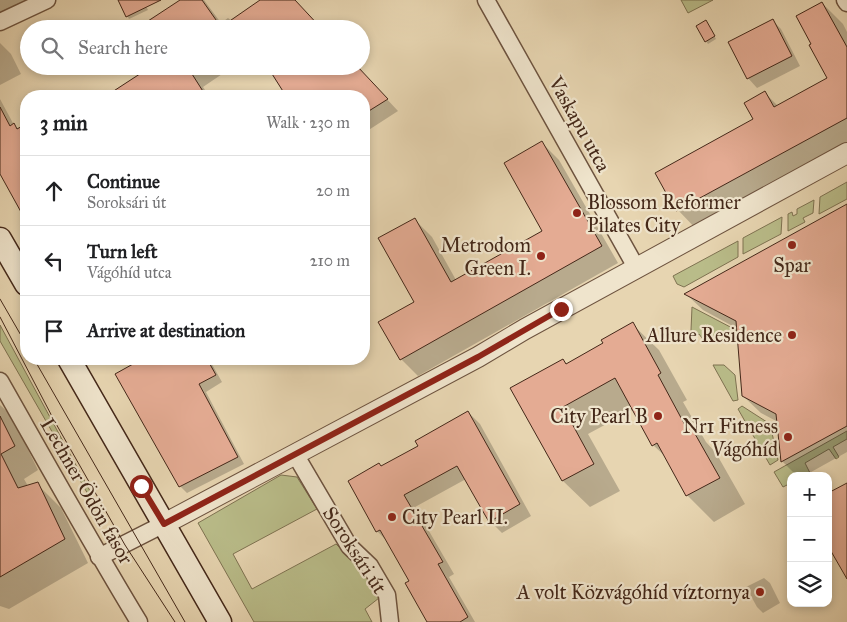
<!DOCTYPE html>
<meta charset="utf-8">
<style>
:root{--surface:#fff;--page:#f6f6f6;--text:#202124;--muted:#757577;--line:#e0e0e0}
body{margin:0;font-family:"IM FELL Great Primer",serif;background:var(--page);color:var(--text)}
.controls{position:absolute;right:15px;bottom:15px;display:grid;overflow:hidden;border-radius:10px;box-shadow:0 2px 8px #0003}
.controls button{width:45px;height:45px;display:grid;place-items:center;padding:0;border:0;border-bottom:1px solid var(--line);background:var(--surface);color:var(--text);font:25px sans-serif}
.stop{position:absolute;width:15px;height:15px;margin:-11px;border:4px solid #8f2418;border-radius:50%;background:#fff}
.stop.end{background:#8f2418;border-color:#fff;box-shadow:0 1px 5px #0008}
.list{margin:0;padding:0;list-style:none}
h2{display:flex;justify-content:space-between;align-items:center;height:65px;margin:0;padding:0 20px;font-size:21px}
h2 small{font-size:16px;font-weight:400;color:var(--muted)}
.list li{display:grid;grid-template-columns:32px 1fr auto;gap:15px;align-items:center;box-sizing:border-box;height:70px;padding:0 20px;border-top:1px solid var(--line)}
.list b{display:block;font-size:19px;white-space:nowrap}
.list p{margin:0;font-size:16px;white-space:nowrap;color:var(--muted)}
.list em{font-size:16px;font-style:normal;color:var(--muted)}
.icon{flex:none;width:28px;height:28px;fill:none;stroke:currentColor;stroke-width:2;stroke-linecap:round;stroke-linejoin:round}
.map{position:relative;flex:none;width:847px;height:622px;overflow:hidden}
.search{position:absolute;background:var(--surface);box-shadow:0 2px 8px #0003;left:20px;top:20px;width:350px;height:55px;display:flex;align-items:center;gap:12px;box-sizing:border-box;padding:0 18px;border-radius:28px;color:var(--muted);font-size:19px}
.panel{position:absolute;background:var(--surface);box-shadow:0 2px 8px #0003;left:20px;top:90px;width:350px;height:275px;border-radius:20px}
.map>svg:first-child{display:block}
.green{fill:#b9bc89;stroke:#7e7251}
.shadow{fill:#0003}
.building{fill:#e4ab93;stroke:#442819}
.lines{fill:none;stroke-linecap:round;stroke-linejoin:round}
.minor-casing{stroke:#6d533f;stroke-width:19}
.tertiary-casing{stroke:#6d533f;stroke-width:22}
.secondary-casing{stroke:#442819;stroke-width:25}
.minor{stroke:#efe4cc;stroke-width:16}
.tertiary{stroke:#efe4cc;stroke-width:20}
.secondary{stroke:#efe4cc;stroke-width:22}
.tram{stroke:#442819;stroke-width:1}
.route{stroke:#8f2418;stroke-width:6}
.poi-dot{fill:#8f2418;stroke:#efe4cc;stroke-width:2}
.labels{text-anchor:middle;dominant-baseline:central;stroke-width:4.5;stroke-linejoin:round;paint-order:stroke}
.street-label{font-size:20px;fill:#442819;stroke:#efe4cc}
.poi-label{font-size:20px;fill:#442819;stroke:#efe4cc;text-anchor:end}
</style>
<div class="map">
<svg width="847" height="622" viewBox="0 0 847 622">
<rect width="100%" height="100%" fill="#e7d5b1"/>
<filter id="stains"><feTurbulence type="fractalNoise" baseFrequency=".004" numOctaves="4"/><feColorMatrix values="0 0 0 0 .2 0 0 0 0 .09 0 0 0 0 .02 0 0 0 .5 -.17"/></filter>
<radialGradient id="worn" r=".72"><stop offset=".6" stop-color="#630" stop-opacity="0"/><stop offset="1" stop-color="#630" stop-opacity=".3"/></radialGradient>
<g class="green">
<polygon points="681,0 713,0 688,13"/>
<polygon points="847,182 847,199 819,214 820,197"/>
<polygon points="814,200 813,213 803,218 805,222 788,231 788,214 792,212 793,216 797,214 797,209"/>
<polygon points="782,217 781,234 743,254 743,238"/>
<polygon points="738,241 738,257 684,287 677,284 673,276"/>
<polygon points="692,307 736,330 737,339 705,342 699,334 695,337 691,330"/>
<polygon points="0,325 96,502 93,503 0,341"/>
<polygon points="713,365 724,365 735,375 738,400 733,401"/>
<polygon points="742,406 770,424 778,460 770,465 738,409"/>
<polygon points="847,431 847,439 833,447 839,457 836,459 829,449 805,463 810,473 804,476 791,476 791,483 783,487 774,472"/>
<polygon points="281,475 297,477 317,509 233,554 252,589 336,544 362,569 379,598 365,609 372,622 254,622 198,523"/>
</g>
<g class="shadow">
<polygon points="0,0 50,0 0,22"/>
<polygon points="119,0 143,0 148,10 129,19"/>
<polygon points="182,0 204,0 221,23 228,18 232,21 263,0 294,0 321,29 155,29"/>
<polygon points="822,3 843,24 847,32 847,149 698,231 678,210 754,119 765,93 778,106 828,79 812,44"/>
<polygon points="772,20 781,29 800,66 757,88 748,78 730,42"/>
<polygon points="44,21 51,29 33,29 32,27"/>
<polygon points="708,24 716,39 708,44 706,41"/>
<polygon points="0,43 11,54 21,74 0,85"/>
<polygon points="154,66 234,66 203,87 209,96 108,96"/>
<polygon points="269,66 356,66 398,111 364,133 364,96 287,96"/>
<polygon points="0,99 14,125 19,130 26,126 26,219 0,170"/>
<polygon points="542,143 559,160 618,263 418,376 401,359 416,303 415,220 432,237 456,280 544,231"/>
<polygon points="847,206 847,452 804,476 797,476 782,461 778,422 761,413 743,396 738,329 703,310 686,294"/>
<polygon points="632,324 659,350 687,400 683,402 706,442 716,453 745,504 714,522 687,495 667,458 653,445 634,409 588,434 620,491 590,507 563,481 512,388 563,360 567,364 604,344"/>
<polygon points="144,359 209,359 222,382 206,392 244,464 187,493 180,486 117,374"/>
<polygon points="0,405 11,415 38,470 24,479 28,486 37,484 61,508 88,563 9,609 0,606"/>
<polygon points="468,412 480,424 531,516 502,533 490,521 466,479 415,507 454,574 449,577 475,622 428,622 411,582 388,542 377,531 382,467 420,446"/>
<polygon points="764,578 770,583 780,603 763,613 757,607 746,587"/>
</g>
<g class="building">
<polygon points="118,0 161,0 126,17"/>
<polygon points="180,0 202,0 221,27 260,0 295,0 322,29 153,29 148,21"/>
<polygon points="822,2 847,47 847,118 676,211 655,173 753,119 744,103 765,91 774,107 827,78 809,45 811,44 796,16"/>
<polygon points="773,19 792,56 747,79 728,42"/>
<polygon points="706,20 715,36 705,42 696,26"/>
<polygon points="152,66 205,66 192,74 206,96 106,96"/>
<polygon points="267,66 357,66 388,99 364,114 364,96 286,96"/>
<polygon points="0,107 10,126 14,123 17,129 26,124 26,221 0,174"/>
<polygon points="542,141 602,246 400,360 378,322 414,302 378,238 415,218 451,282 542,231 504,163"/>
<polygon points="847,204 847,426 781,462 776,414 742,396 736,321 684,294"/>
<polygon points="633,322 661,373 658,375 686,427 690,425 720,478 686,496 657,443 652,446 615,378 563,407 594,464 562,481 510,388 563,359 566,364 603,343 601,340"/>
<polygon points="142,359 207,359 216,375 199,384 238,457 179,487 115,374"/>
<polygon points="468,411 520,504 489,522 457,466 404,495 443,562 438,564 468,617 460,622 427,622 405,583 409,581 380,530 376,532 348,481 379,463 381,466 418,446 415,441"/>
<polygon points="0,416 15,446 1,454 18,488 38,482 65,539 0,577"/>
<polygon points="847,483 847,579 828,546 828,493"/>
</g>
<g class="lines">
<defs>
<g id="minor">
<polyline points="486,0 637,269"/>
<polyline points="845,0 847,3"/>
<polyline points="0,22 47,0"/>
<path d="M0,381C46,462 91,543 139,622"/>
<polyline points="295,454 349,546 370,566 387,595 390,622"/>
<polyline points="99,557 164,524"/>
</g>
<polyline id="tertiary" points="164,524 478,357 525,329 847,153"/>
<g id="secondary">
<polyline points="0,239 26,284"/>
<polyline points="69,359 220,622"/>
</g>
</defs>
<use href="#minor" class="minor-casing"/>
<use href="#tertiary" class="tertiary-casing"/>
<use href="#secondary" class="secondary-casing"/>
<use href="#minor" class="minor"/>
<use href="#tertiary" class="tertiary"/>
<use href="#secondary" class="secondary"/>
<g class="tram">
<polyline points="0,299 26,344"/>
<polyline points="0,317 55,422 125,545 175,622"/>
<polyline points="34,359 185,622"/>
</g>
</g>
<g class="lines">
<polyline class="route" points="141,486 164,524 478,357 561,309"/>
</g>
<g class="poi-dot">
<circle cx="577" cy="213" r="5"/>
<circle cx="792" cy="245" r="5"/>
<circle cx="541" cy="256" r="5"/>
<circle cx="792" cy="335" r="5"/>
<circle cx="658" cy="416" r="5"/>
<circle cx="788" cy="437" r="5"/>
<circle cx="392" cy="517" r="5"/>
<circle cx="760" cy="592" r="5"/>
</g>
<g class="labels">
<g class="street-label">
<text transform="translate(580 124) rotate(61)">Vaskapu utca</text>
<text transform="translate(87 491) rotate(60)">Lechner Ödön fasor</text>
<text transform="translate(355 550) rotate(57)">Soroksári út</text>
</g>
<g class="poi-label">
<text x="587" y="202" text-anchor="start">Blossom Reformer<tspan x="587" dy="23">Pilates City</tspan></text>
<text x="531" y="245">Metrodom<tspan x="531" dy="23">Green I.</tspan></text>
<text x="792" y="265" text-anchor="middle">Spar</text>
<text x="782" y="335">Allure Residence</text>
<text x="648" y="416">City Pearl B</text>
<text x="778" y="426">Nr1 Fitness<tspan x="778" dy="23">Vágóhíd</tspan></text>
<text x="402" y="517" text-anchor="start">City Pearl II.</text>
<text x="750" y="592">A volt Közvágóhíd víztornya</text>
</g>
</g>
<rect width="100%" height="100%" filter="url(#stains)"/>
<rect width="100%" height="100%" fill="url(#worn)"/>
</svg>
<div class="controls">
<button>+</button>
<button>−</button>
<button><svg class="icon" aria-label="layers" viewBox="0 0 24 24"><path d="M12 4l9 5-9 5-9-5zM3 14l9 5 9-5"/></svg></button>
</div>
<div class="stop" style="left:141px;top:486px"></div>
<div class="stop end" style="left:561px;top:309px"></div>
<div class="search"><svg class="icon" aria-label="search" viewBox="0 0 24 24"><circle cx="10" cy="10" r="6"/><path d="M15 15l6 6"/></svg>Search here</div>
<section class="panel">
<h2>3 min<small>Walk · 230 m</small></h2>
<ul class="list">
<li><svg class="icon" aria-label="ahead" viewBox="0 0 24 24"><path d="M12 20V5M6 11l6-6 6 6"/></svg><div><b>Continue</b><p>Soroksári út</p></div><em>20 m</em></li>
<li><svg class="icon" aria-label="left" viewBox="0 0 24 24"><path d="M17 20v-9H6M10 6l-5 5 5 5"/></svg><div><b>Turn left</b><p>Vágóhíd utca</p></div><em>210 m</em></li>
<li><svg class="icon" aria-label="arrive" viewBox="0 0 24 24"><path d="M6 21V4h12l-3 4 3 4H6"/></svg><div><b>Arrive at destination</b></div></li>
</ul>
</section>
</div>
